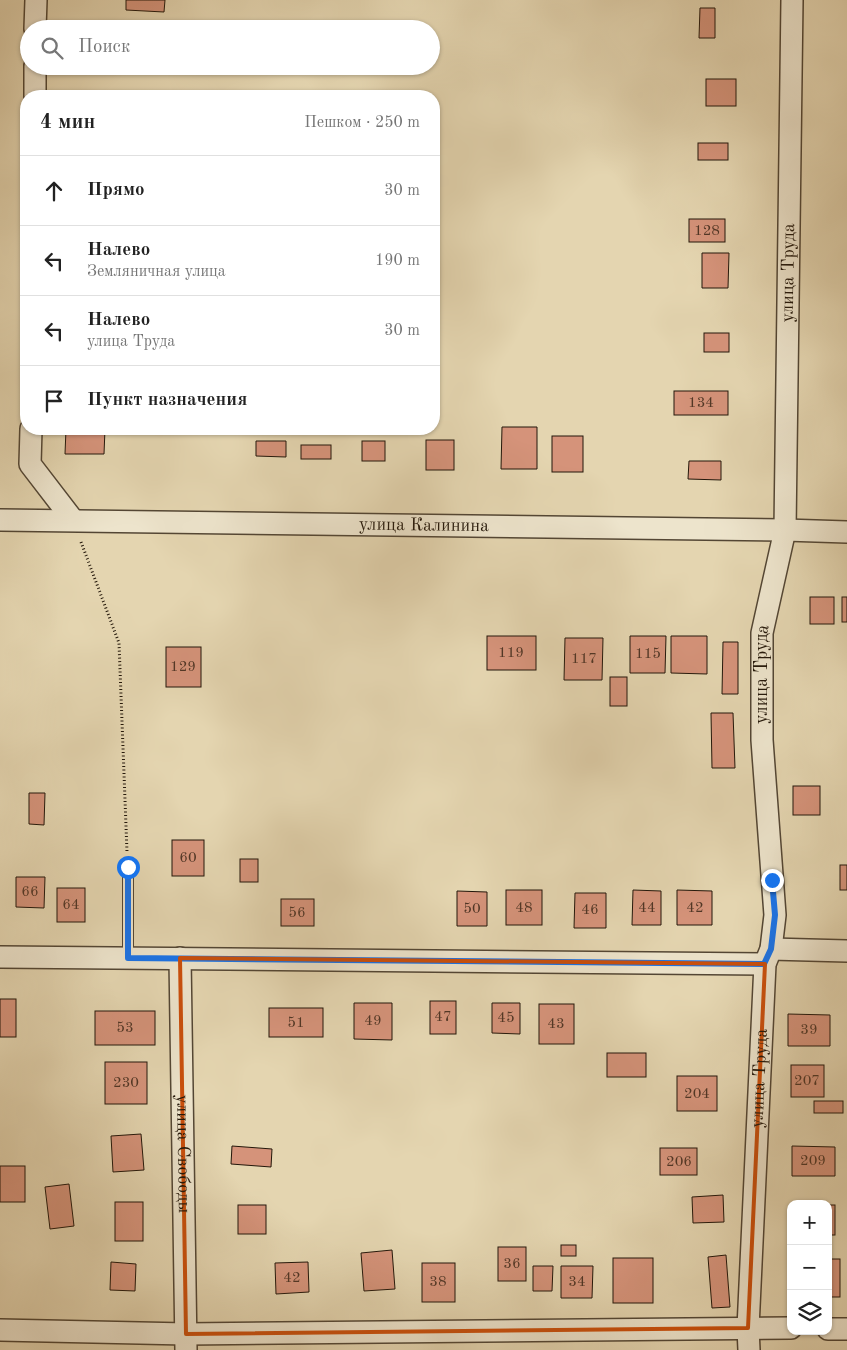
<!DOCTYPE html>
<html lang="ru">
<meta charset="utf-8">
<style>
:root{--surface:#fff;--page:#f2f2f2;--text:#222;--muted:#767676;--line:#e0e0e0}
body{margin:0;font-family:"Old Standard TT",serif;background:var(--page);color:var(--text)}
.controls{position:absolute;right:15px;bottom:15px;display:grid;overflow:hidden;border-radius:10px;box-shadow:0 1px 4px #0004}
.controls button{width:45px;height:45px;display:grid;place-items:center;padding:0;border:0;border-bottom:1px solid var(--line);background:var(--surface);color:var(--text);font:25px sans-serif}
.stop{position:absolute;width:15px;height:15px;margin:-11px;border:4px solid #1a73e8;border-radius:50%;background:#fff}
.stop.end{background:#1a73e8;border-color:#fff;box-shadow:0 1px 5px #0008}
.list{margin:0;padding:0;list-style:none}
h2{display:flex;justify-content:space-between;align-items:center;height:65px;margin:0;padding:0 20px;font-size:21px}
h2 small{font-size:16px;font-weight:400;color:var(--muted)}
.list li{display:grid;grid-template-columns:32px 1fr auto;gap:15px;align-items:center;box-sizing:border-box;height:70px;padding:0 20px;border-top:1px solid var(--line)}
.list b{display:block;font-size:19px;white-space:nowrap}
.list p{margin:0;font-size:16px;white-space:nowrap;color:var(--muted)}
.list em{font-size:16px;font-style:normal;color:var(--muted)}
.icon{flex:none;width:28px;height:28px;fill:none;stroke:currentColor;stroke-width:2;stroke-linecap:round;stroke-linejoin:round}
.map{position:relative;flex:none;width:847px;height:1350px;overflow:hidden}
.search{position:absolute;background:var(--surface);box-shadow:0 1px 4px #0004;left:20px;top:20px;width:420px;height:55px;display:flex;align-items:center;gap:12px;box-sizing:border-box;padding:0 18px;border-radius:28px;color:var(--muted);font-size:19px}
.panel{position:absolute;background:var(--surface);box-shadow:0 1px 4px #0004;left:20px;top:90px;width:420px;height:345px;border-radius:20px}
.map>svg:first-child{display:block}
.building{fill:#d5937a;stroke:#23170a}
.lines{fill:none;stroke-linecap:round;stroke-linejoin:round}
.service-casing{stroke:#534634;stroke-width:12}
.minor-casing{stroke:#534634;stroke-width:24}
.path{stroke:#23170a;stroke-width:3;stroke-dasharray:1 2.5;stroke-linecap:butt}
.service{stroke:#ede4cc;stroke-width:10}
.minor{stroke:#ede4cc;stroke-width:21}
.route{stroke:#1a73e8;stroke-width:6}
.marked{fill:none;stroke:#ca4f0c;stroke-width:4;stroke-linejoin:round}
.labels{text-anchor:middle;dominant-baseline:central;stroke-width:4;stroke-linejoin:round;paint-order:stroke}
.number-label{font-size:15px;fill:#503626}
.street-label{font-size:18px;fill:#23170a;stroke:#ede4cc}
</style>
<div class="map">
<svg width="847" height="1350" viewBox="0 0 847 1350">
<rect width="100%" height="100%" fill="#e4d5b0"/>
<filter id="stains"><feTurbulence type="fractalNoise" baseFrequency=".004" numOctaves="4"/><feColorMatrix values="0 0 0 0 .2 0 0 0 0 .09 0 0 0 0 .02 0 0 0 .5 -.17"/></filter>
<radialGradient id="worn" r=".72"><stop offset=".6" stop-color="#630" stop-opacity="0"/><stop offset="1" stop-color="#630" stop-opacity=".3"/></radialGradient>
<g class="building">
<polygon points="126,0 165,0 164,12 126,10"/>
<polygon points="700,8 715,8 715,38 699,38"/>
<rect x="706" y="79" width="30" height="27"/>
<polygon points="143,92 143,96 113,96"/>
<rect x="698" y="143" width="30" height="17"/>
<rect x="689" y="219" width="36" height="23"/>
<polygon points="702,253 729,253 728,288 702,288"/>
<rect x="704" y="333" width="25" height="19"/>
<rect x="674" y="391" width="54" height="24"/>
<polygon points="502,427 537,427 537,469 501,469"/>
<polygon points="66,429 105,429 104,454 65,454"/>
<rect x="552" y="436" width="31" height="36"/>
<rect x="426" y="440" width="28" height="30"/>
<polygon points="256,441 286,441 286,457 256,456"/>
<rect x="362" y="441" width="23" height="20"/>
<rect x="301" y="445" width="30" height="14"/>
<polygon points="689,461 721,461 721,480 688,479"/>
<rect x="810" y="597" width="24" height="27"/>
<rect x="842" y="597" width="5" height="25"/>
<rect x="487" y="636" width="49" height="34"/>
<polygon points="630,636 666,636 665,673 630,673"/>
<polygon points="671,636 707,636 707,674 671,673"/>
<polygon points="565,638 603,638 602,680 564,680"/>
<polygon points="723,642 738,642 738,694 722,694"/>
<rect x="166" y="647" width="35" height="40"/>
<rect x="610" y="677" width="17" height="29"/>
<polygon points="711,713 733,713 735,768 712,768"/>
<rect x="793" y="786" width="27" height="29"/>
<polygon points="29,793 45,793 44,825 29,824"/>
<rect x="172" y="840" width="32" height="36"/>
<rect x="240" y="859" width="18" height="23"/>
<rect x="840" y="865" width="7" height="25"/>
<polygon points="16,877 45,877 44,908 16,907"/>
<rect x="57" y="888" width="28" height="34"/>
<rect x="506" y="890" width="36" height="35"/>
<polygon points="633,890 661,891 661,925 632,925"/>
<polygon points="677,890 712,891 712,925 677,925"/>
<polygon points="457,891 487,892 487,926 457,926"/>
<polygon points="575,893 606,893 606,928 574,928"/>
<rect x="281" y="899" width="33" height="27"/>
<rect x="0" y="999" width="16" height="38"/>
<rect x="430" y="1001" width="26" height="33"/>
<polygon points="354,1003 392,1003 392,1040 354,1039"/>
<polygon points="492,1003 520,1003 520,1034 492,1033"/>
<rect x="539" y="1004" width="35" height="40"/>
<rect x="269" y="1008" width="54" height="29"/>
<rect x="95" y="1011" width="60" height="34"/>
<polygon points="788,1014 830,1015 830,1046 788,1046"/>
<rect x="607" y="1053" width="39" height="24"/>
<rect x="105" y="1062" width="42" height="42"/>
<rect x="791" y="1065" width="33" height="32"/>
<rect x="677" y="1076" width="40" height="35"/>
<rect x="814" y="1101" width="29" height="12"/>
<polygon points="141,1134 144,1170 113,1172 111,1136"/>
<polygon points="232,1146 272,1149 271,1167 231,1164"/>
<polygon points="792,1146 835,1147 835,1176 792,1176"/>
<rect x="660" y="1148" width="37" height="27"/>
<rect x="0" y="1166" width="25" height="36"/>
<polygon points="69,1184 74,1226 50,1229 45,1187"/>
<polygon points="723,1195 724,1222 693,1223 692,1197"/>
<rect x="115" y="1202" width="28" height="39"/>
<rect x="238" y="1205" width="28" height="29"/>
<rect x="828" y="1205" width="7" height="30"/>
<rect x="561" y="1245" width="15" height="11"/>
<rect x="498" y="1247" width="28" height="34"/>
<polygon points="392,1250 395,1289 364,1291 361,1253"/>
<polygon points="726,1255 730,1307 712,1308 708,1257"/>
<rect x="613" y="1258" width="40" height="45"/>
<rect x="788" y="1258" width="3" height="39"/>
<rect x="828" y="1259" width="12" height="38"/>
<polygon points="111,1262 136,1264 135,1291 110,1290"/>
<polygon points="308,1262 309,1292 276,1294 275,1263"/>
<rect x="422" y="1263" width="33" height="39"/>
<polygon points="533,1266 553,1266 552,1291 533,1291"/>
<polygon points="561,1266 593,1266 592,1298 561,1298"/>
</g>
<g class="lines">
<defs>
<polyline id="service" points="128,867 128,958"/>
<g id="minor">
<polyline points="35,29 36,0"/>
<polyline points="35,96 35,66"/>
<polyline points="31,429 30,464 73,520"/>
<path id="s1" d="M0,520L785,530L847,532"/>
<polyline points="771,949 847,951"/>
<polyline points="0,957 765,964"/>
<path id="s2" d="M180,958L186,1350"/>
<polyline points="828,1329 847,1329"/>
<polyline points="0,1330 186,1334 791,1328"/>
<path id="s3" d="M749,1350L748,1328L765,964L771,949L775,915L762,740V633L785,530L792,0"/>
</g>
</defs>
<use href="#service" class="service-casing"/>
<use href="#minor" class="minor-casing"/>
<polyline class="path" points="81,542 119,643 127,852"/>
<use href="#service" class="service"/>
<use href="#minor" class="minor"/>
</g>
<g class="lines">
<polyline class="route" points="128,867 128,958 764,964 771,949 775,915 772,880"/>
</g>
<path class="marked" d="M180,958L765,964L748,1328L186,1334Z"/>
<g class="labels">
<g class="number-label">
<text x="707" y="231">128</text>
<text x="701" y="403">134</text>
<text x="511" y="653">119</text>
<text x="648" y="654">115</text>
<text x="584" y="659">117</text>
<text x="183" y="667">129</text>
<text x="188" y="858">60</text>
<text x="30" y="892">66</text>
<text x="71" y="905">64</text>
<text x="524" y="908">48</text>
<text x="647" y="908">44</text>
<text x="695" y="908">42</text>
<text x="472" y="909">50</text>
<text x="590" y="910">46</text>
<text x="297" y="913">56</text>
<text x="443" y="1017">47</text>
<text x="506" y="1018">45</text>
<text x="373" y="1021">49</text>
<text x="296" y="1023">51</text>
<text x="556" y="1024">43</text>
<text x="125" y="1028">53</text>
<text x="809" y="1030">39</text>
<text x="807" y="1081">207</text>
<text x="126" y="1083">230</text>
<text x="697" y="1094">204</text>
<text x="813" y="1161">209</text>
<text x="679" y="1162">206</text>
<text x="512" y="1264">36</text>
<text x="292" y="1278">42</text>
<text x="438" y="1282">38</text>
<text x="577" y="1282">34</text>
</g>
<g class="street-label">
<text stroke="none"><textPath href="#s3" startOffset="1082">улица Труда</textPath></text>
<text stroke="none"><textPath href="#s1" startOffset="424">улица Калинина</textPath></text>
<text stroke="none"><textPath href="#s3" startOffset="678">улица Труда</textPath></text>
<text stroke="none"><textPath href="#s3" startOffset="272">улица Труда</textPath></text>
<text stroke="none"><textPath href="#s2" startOffset="196">улица Свободы</textPath></text>
</g>
</g>
<rect width="100%" height="100%" filter="url(#stains)"/>
<rect width="100%" height="100%" fill="url(#worn)"/>
</svg>
<div class="controls">
<button>+</button>
<button>−</button>
<button><svg class="icon" aria-label="layers" viewBox="0 0 24 24"><path d="M12 4l9 5-9 5-9-5zM3 14l9 5 9-5"/></svg></button>
</div>
<div class="stop" style="left:128px;top:867px"></div>
<div class="stop end" style="left:772px;top:880px"></div>
<div class="search"><svg class="icon" aria-label="search" viewBox="0 0 24 24"><circle cx="10" cy="10" r="6"/><path d="M15 15l6 6"/></svg>Поиск</div>
<section class="panel">
<h2>4 мин<small>Пешком · 250 m</small></h2>
<ul class="list">
<li><svg class="icon" aria-label="ahead" viewBox="0 0 24 24"><path d="M12 20V5M6 11l6-6 6 6"/></svg><div><b>Прямо</b></div><em>30 m</em></li>
<li><svg class="icon" aria-label="left" viewBox="0 0 24 24"><path d="M17 20v-9H6M10 6l-5 5 5 5"/></svg><div><b>Налево</b><p>Земляничная улица</p></div><em>190 m</em></li>
<li><svg class="icon" aria-label="left" viewBox="0 0 24 24"><path d="M17 20v-9H6M10 6l-5 5 5 5"/></svg><div><b>Налево</b><p>улица Труда</p></div><em>30 m</em></li>
<li><svg class="icon" aria-label="arrive" viewBox="0 0 24 24"><path d="M6 21V4h12l-3 4 3 4H6"/></svg><div><b>Пункт назначения</b></div></li>
</ul>
</section>
</div>
